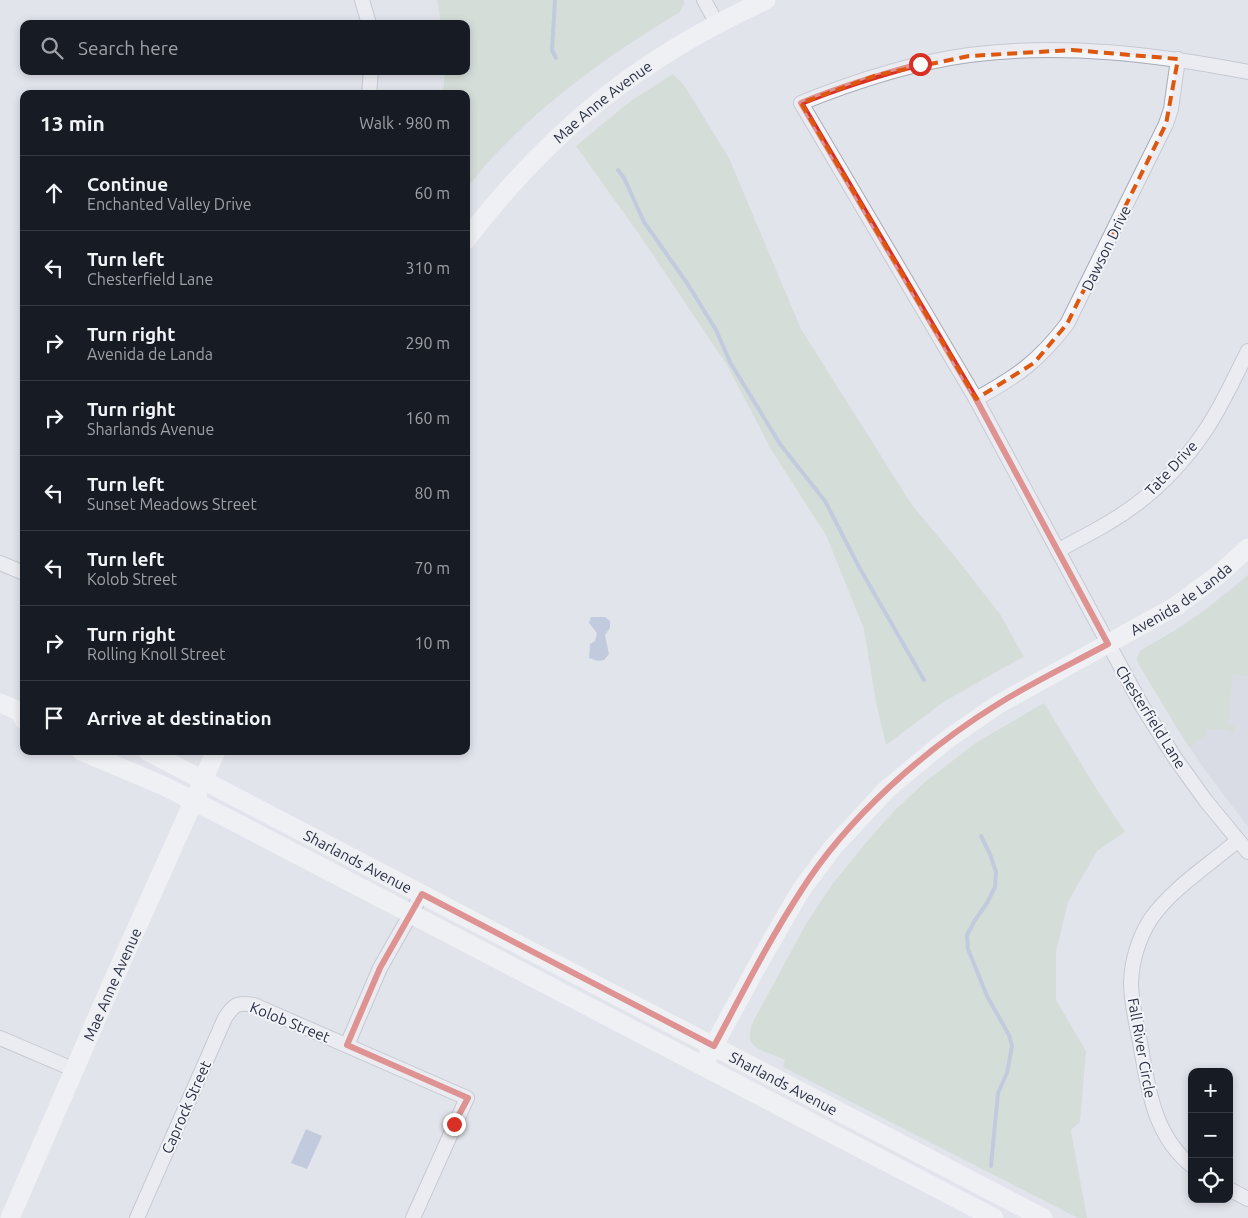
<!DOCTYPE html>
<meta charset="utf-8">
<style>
:root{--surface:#171b24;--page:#20242c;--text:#f1f3f6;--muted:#9ea1a6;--line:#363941}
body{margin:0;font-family:Ubuntu,sans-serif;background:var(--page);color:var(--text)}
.controls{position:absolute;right:15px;bottom:15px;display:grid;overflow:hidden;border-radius:10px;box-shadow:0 2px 8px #0003}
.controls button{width:45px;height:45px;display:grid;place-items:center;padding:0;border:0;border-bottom:1px solid var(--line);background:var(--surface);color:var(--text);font:25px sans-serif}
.stop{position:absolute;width:15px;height:15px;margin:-11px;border:4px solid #d93025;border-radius:50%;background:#fff}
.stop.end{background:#d93025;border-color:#fff;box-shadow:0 1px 5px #0008}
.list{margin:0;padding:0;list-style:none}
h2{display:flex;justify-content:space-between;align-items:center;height:65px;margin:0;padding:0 20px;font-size:21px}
h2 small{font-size:16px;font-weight:400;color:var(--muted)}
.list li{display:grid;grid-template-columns:32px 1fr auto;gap:15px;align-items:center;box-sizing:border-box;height:75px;padding:0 20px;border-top:1px solid var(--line)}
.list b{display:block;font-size:19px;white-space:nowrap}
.list p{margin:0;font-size:16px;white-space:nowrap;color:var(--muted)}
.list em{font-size:16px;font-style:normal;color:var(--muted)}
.icon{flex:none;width:28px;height:28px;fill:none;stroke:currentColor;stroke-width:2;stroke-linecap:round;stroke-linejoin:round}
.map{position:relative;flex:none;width:1248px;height:1218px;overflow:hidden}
.search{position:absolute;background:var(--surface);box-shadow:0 2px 8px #0003;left:20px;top:20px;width:450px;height:55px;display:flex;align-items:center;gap:12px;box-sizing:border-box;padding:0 18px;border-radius:10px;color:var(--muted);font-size:19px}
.panel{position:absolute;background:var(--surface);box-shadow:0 2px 8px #0003;left:20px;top:90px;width:450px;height:665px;border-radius:10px}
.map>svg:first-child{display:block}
.built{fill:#d0d3dd}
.green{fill:#c5d5c3}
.water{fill:#9cadcc}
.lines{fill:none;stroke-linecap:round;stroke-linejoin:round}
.stream{stroke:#9cadcc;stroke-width:4}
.street-casing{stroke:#a7aab6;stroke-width:16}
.street{stroke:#f5f6f9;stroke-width:14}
.secondary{stroke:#fff;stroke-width:19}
.route{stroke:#d93025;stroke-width:6}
.marked{fill:none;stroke:#de570f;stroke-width:4;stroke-dasharray:10 6;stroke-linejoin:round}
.labels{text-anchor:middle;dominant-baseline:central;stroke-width:4;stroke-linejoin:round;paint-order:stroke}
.street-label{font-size:15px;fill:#292f44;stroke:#f2f4f8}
</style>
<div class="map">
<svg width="1248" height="1218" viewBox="0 0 1248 1218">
<rect width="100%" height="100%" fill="#e2e4eb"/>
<polygon class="built" points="1248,575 1248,827 1205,770 1175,725 1138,663 1137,658 1141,650 1171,633 1206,609"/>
<g class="green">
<path d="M437,0H684V4L680,12C612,53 548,98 493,157C483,167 475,179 466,189V94H443L445,71H466V24H441Z"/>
<polygon points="673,74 684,85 729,158 801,329 912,505 957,559 1000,614 1024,657 1021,658 945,701 886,745 876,702 864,629 826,535 772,451 727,365 641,237 576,146 632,100"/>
<path d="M1248,575V676L1233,675L1228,725L1235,726L1234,734L1229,730L1207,729V734L1189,747L1138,663L1137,658L1141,650C1179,629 1217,605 1248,575Z"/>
<path d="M1044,703L1099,793L1125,832L1097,851L1068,902L1056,952V1000L1086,1051L1080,1122L1071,1130L1087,1218H1078L783,1067L785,1060C763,1049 740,1050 754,1020L806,924L831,886L863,846L894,811L925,782L977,742Z"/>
</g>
<g class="water">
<polygon points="591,617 605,617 610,621 610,628 605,635 609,654 604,660 598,661 589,658 590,644 595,641 597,633 589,623"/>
<polygon points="306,1129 322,1136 307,1169 291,1163"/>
</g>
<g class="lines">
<g class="stream">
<polyline points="555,0 552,50 556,58"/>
<polyline points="618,170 624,178 644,222 687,283 716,330 730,362 780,444 825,501 859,567 924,680"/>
<polyline points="981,836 990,854 996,872 995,887 987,903 975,920 967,935 968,949 987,996 1009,1035 1012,1046 1007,1073 998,1093 991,1166"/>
</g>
<defs>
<g id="street">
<polyline points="362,0 369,24"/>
<polyline points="704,0 717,24"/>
<path d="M1248,72C1156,54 1062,43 969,55C911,63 855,81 801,103L976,399L1142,706L1175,758L1206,801L1248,852"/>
<polyline points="369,94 371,71"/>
<path d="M976,399C1017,376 1038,362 1067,324L1166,124L1171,109L1178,59"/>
<path d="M1058,551C1074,541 1092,533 1108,523C1146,501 1180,468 1205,431C1222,406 1234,378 1248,351"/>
<polyline points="0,563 24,573"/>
<polyline points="0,1038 75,1070"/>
<polyline points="347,1045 380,968 422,894"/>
<path d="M1192,1166C1153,1135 1148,1087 1140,1042C1136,1022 1131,1002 1131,982C1132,960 1139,938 1150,920C1171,889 1209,865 1237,841"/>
<polyline points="1229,1189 1248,1199"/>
<path d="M137,1218L225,1018C234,1004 238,1002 254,1005L467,1098L413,1218"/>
</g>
</defs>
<use href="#street" class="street-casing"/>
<use href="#street" class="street"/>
<g class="secondary">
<path id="s1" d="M466,240C550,130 641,57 766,0"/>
<polyline points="0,703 19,711 24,720"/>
<polyline points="81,751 164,786 229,819 994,1218"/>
<path id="s2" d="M147,751L1043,1218"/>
<path id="s3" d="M708,1056L761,959L801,890L834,846L887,789L945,741L997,705L1176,606L1217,576L1248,548"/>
<path id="s4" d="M10,1218L112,983L216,751"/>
</g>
</g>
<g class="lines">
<path class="route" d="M454,1124L468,1098L347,1045L380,968L422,894L714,1046C742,994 769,940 801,891C847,818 925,749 998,704C1033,682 1071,664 1108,644L976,399L801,103C840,87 879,75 920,64"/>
</g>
<path d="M0 0H1248V1218H0ZM1072,50L1178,59L1166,124L1067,324L1034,363L976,399L801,103L877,75L969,56Z" fill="#e2e4eb" fill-opacity=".55" fill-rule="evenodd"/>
<path class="marked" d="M1072,50L1178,59L1166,124L1067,324L1034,363L976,399L801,103L877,75L969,56Z"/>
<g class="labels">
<g class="street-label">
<text stroke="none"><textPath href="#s1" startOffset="195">Mae Anne Avenue</textPath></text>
<text transform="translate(1106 248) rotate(-64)">Dawson Drive</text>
<text transform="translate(1171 468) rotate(-47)">Tate Drive</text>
<text stroke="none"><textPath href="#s3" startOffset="674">Avenida de Landa</textPath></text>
<text transform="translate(1151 717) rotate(58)">Chesterfield Lane</text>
<text stroke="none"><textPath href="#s2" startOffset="238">Sharlands Avenue</textPath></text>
<text stroke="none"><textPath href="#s4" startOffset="255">Mae Anne Avenue</textPath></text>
<text transform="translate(290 1022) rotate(22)">Kolob Street</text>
<text transform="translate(1142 1048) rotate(80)">Fall River Circle</text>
<text stroke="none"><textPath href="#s2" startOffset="718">Sharlands Avenue</textPath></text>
<text transform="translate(186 1107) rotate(-66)">Caprock Street</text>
</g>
</g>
</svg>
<div class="controls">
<button>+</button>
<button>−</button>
<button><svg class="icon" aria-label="locate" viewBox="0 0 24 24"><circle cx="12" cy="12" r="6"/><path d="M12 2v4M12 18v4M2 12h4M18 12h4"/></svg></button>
</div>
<div class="stop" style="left:920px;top:64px"></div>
<div class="stop end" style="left:454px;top:1124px"></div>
<div class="search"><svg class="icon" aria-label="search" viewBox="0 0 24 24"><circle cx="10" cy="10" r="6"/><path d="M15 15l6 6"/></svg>Search here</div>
<section class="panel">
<h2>13 min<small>Walk · 980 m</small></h2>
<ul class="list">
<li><svg class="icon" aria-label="ahead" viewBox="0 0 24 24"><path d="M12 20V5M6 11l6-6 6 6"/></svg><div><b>Continue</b><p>Enchanted Valley Drive</p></div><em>60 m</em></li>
<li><svg class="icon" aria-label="left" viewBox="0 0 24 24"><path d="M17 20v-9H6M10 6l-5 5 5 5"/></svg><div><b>Turn left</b><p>Chesterfield Lane</p></div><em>310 m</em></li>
<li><svg class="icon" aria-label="right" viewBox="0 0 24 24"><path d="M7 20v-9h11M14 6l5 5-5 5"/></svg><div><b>Turn right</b><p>Avenida de Landa</p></div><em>290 m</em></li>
<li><svg class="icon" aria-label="right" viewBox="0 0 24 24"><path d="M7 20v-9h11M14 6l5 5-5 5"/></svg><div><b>Turn right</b><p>Sharlands Avenue</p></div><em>160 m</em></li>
<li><svg class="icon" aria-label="left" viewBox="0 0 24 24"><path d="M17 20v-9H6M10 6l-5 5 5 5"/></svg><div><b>Turn left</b><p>Sunset Meadows Street</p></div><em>80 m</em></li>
<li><svg class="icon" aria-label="left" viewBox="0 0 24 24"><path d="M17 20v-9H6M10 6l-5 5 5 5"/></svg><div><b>Turn left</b><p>Kolob Street</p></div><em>70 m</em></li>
<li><svg class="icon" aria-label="right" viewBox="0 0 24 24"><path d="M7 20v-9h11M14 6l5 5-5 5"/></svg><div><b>Turn right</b><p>Rolling Knoll Street</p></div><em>10 m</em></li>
<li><svg class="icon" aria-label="arrive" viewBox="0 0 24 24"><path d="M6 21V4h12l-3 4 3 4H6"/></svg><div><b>Arrive at destination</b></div></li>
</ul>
</section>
</div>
